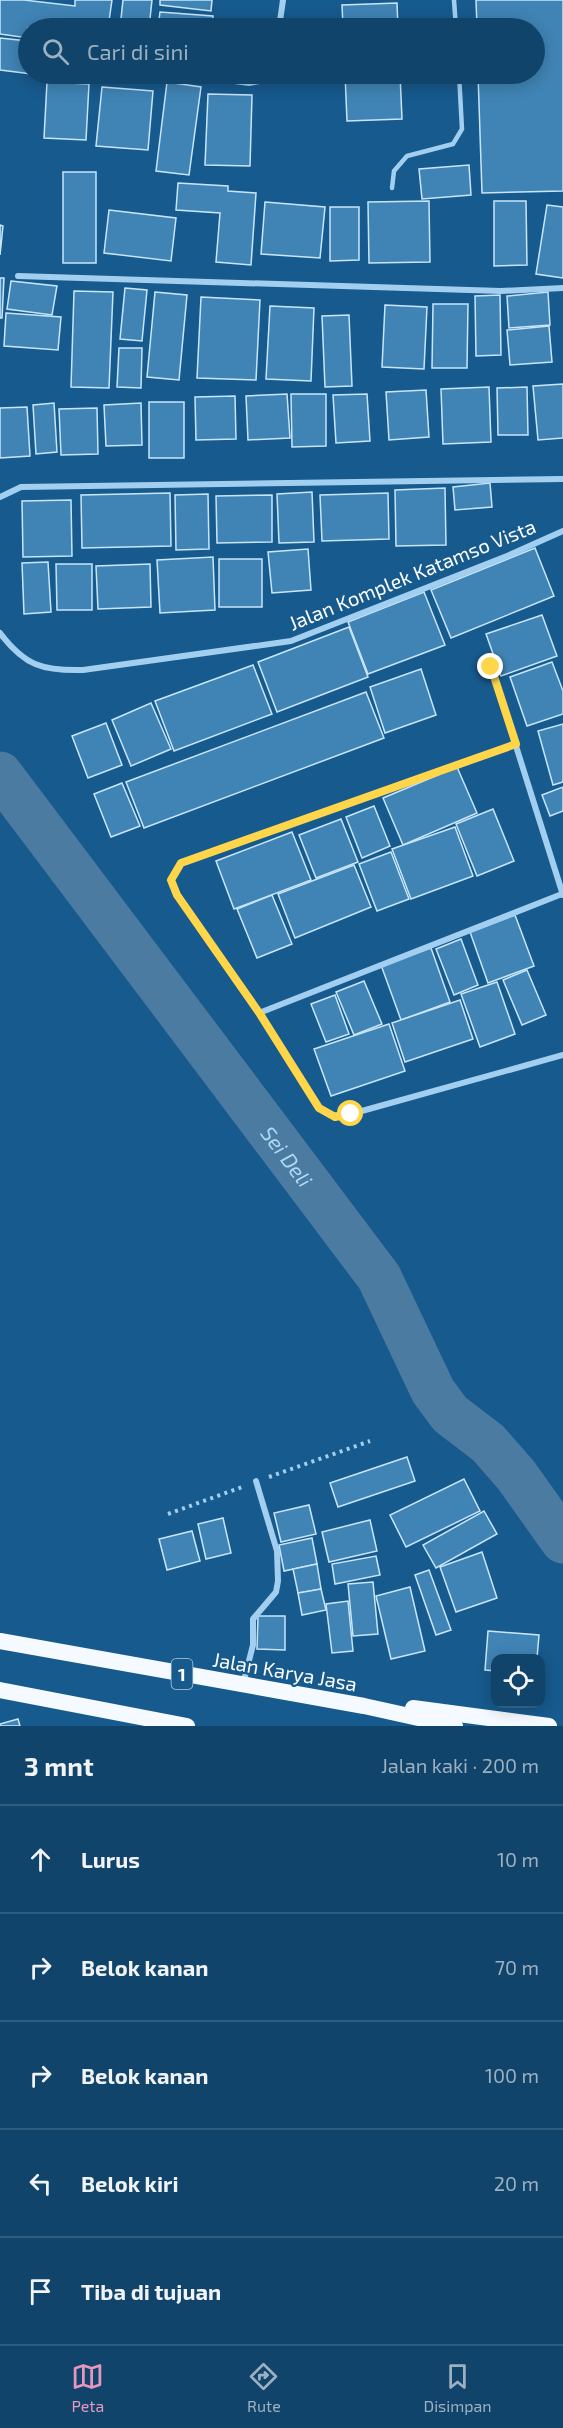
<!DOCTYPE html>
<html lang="id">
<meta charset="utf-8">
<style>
:root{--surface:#11446a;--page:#1a4b70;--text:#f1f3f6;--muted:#9cb0c1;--line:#305c7e;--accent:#e797bd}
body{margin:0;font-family:"Exo 2",sans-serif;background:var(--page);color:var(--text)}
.controls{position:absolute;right:18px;bottom:18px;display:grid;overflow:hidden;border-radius:12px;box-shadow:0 3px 15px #0003}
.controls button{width:54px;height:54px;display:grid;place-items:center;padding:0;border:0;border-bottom:2px solid var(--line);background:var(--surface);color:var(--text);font:30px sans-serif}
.stop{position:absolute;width:18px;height:18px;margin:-14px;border:4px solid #ffd54a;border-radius:50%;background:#fff}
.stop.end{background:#ffd54a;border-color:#fff;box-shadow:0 2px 6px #0008}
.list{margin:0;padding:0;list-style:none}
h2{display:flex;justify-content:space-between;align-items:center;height:78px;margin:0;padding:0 24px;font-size:26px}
h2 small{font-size:20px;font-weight:400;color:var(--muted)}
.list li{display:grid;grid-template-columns:39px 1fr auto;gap:18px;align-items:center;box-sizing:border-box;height:108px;padding:0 24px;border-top:2px solid var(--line)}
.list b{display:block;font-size:22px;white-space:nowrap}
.list em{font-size:20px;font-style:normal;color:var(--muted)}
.icon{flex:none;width:33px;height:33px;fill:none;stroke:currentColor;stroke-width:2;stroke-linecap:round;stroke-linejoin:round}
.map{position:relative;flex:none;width:563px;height:1726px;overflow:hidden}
.search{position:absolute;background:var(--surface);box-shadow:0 3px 15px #0003;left:18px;right:18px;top:18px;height:66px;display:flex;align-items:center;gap:15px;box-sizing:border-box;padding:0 21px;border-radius:33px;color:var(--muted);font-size:22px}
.sheet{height:618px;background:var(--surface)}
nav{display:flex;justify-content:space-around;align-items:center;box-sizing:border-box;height:84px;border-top:2px solid var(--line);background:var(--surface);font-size:16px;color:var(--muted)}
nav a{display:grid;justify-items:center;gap:3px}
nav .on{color:var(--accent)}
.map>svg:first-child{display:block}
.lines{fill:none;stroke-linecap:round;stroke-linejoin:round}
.river{stroke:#4b7ba0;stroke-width:45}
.building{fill:#4084b5;stroke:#c8e6fb;stroke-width:1.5}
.path{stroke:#a2cfef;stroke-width:4;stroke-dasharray:3 4.5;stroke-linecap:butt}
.service{stroke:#a2cfef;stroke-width:4.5}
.minor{stroke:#a2cfef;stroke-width:6}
.trunk{stroke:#f4faff;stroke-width:16}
.route{stroke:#ffd54a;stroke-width:8}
.labels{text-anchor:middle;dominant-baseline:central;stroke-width:4.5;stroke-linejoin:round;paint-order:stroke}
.shield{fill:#175a8d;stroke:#b9cedd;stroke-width:1.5}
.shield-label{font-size:18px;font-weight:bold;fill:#fff}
.street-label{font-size:20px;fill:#fff;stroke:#175a8d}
.water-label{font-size:21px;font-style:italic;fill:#aed9f6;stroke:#175a8d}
</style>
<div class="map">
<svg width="563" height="1726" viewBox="0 0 563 1726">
<rect width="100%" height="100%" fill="#175a8d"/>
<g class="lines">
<path class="river" id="s1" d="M0,774L379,1277L433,1391L450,1414L488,1443L516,1475L563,1541"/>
</g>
<g class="building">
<polygon points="0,0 24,0 75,6 75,0 112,0 108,28 28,28 28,38 0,34"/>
<polygon points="123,0 152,0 149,28 120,28"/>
<polygon points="160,0 212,0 211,11 160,5"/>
<polygon points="476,0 563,0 563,191 482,193 478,74 534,74 534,28 477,28"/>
<polygon points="397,3 398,28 343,28 342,5"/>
<polygon points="160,12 213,16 212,28 158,28"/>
<polygon points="0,38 28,41 28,74 32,74 0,70"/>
<polygon points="345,74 400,74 402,119 347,121"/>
<polygon points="47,82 89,84 86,140 44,138"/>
<polygon points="167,82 201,87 189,175 156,171"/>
<polygon points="102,87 153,91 148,150 96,146"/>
<polygon points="208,94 252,95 250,166 205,165"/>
<polygon points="469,165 471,195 422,199 419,169"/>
<rect x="63" y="172" width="33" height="91"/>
<polygon points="178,183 228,186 228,191 256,193 251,265 216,262 220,213 176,210"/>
<polygon points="429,201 430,262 369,263 368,202"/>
<polygon points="494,201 526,201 527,265 494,266"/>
<polygon points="265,202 325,207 320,258 261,254"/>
<polygon points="547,205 563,207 563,278 536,274"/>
<polygon points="330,207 359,207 359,260 330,261"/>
<polygon points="109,210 176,218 171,261 104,253"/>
<polygon points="0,225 3,226 0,255"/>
<polygon points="0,278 4,278 2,318 0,318"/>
<polygon points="11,281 57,286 52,315 7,309"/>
<polygon points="125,288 147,290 142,341 120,339"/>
<polygon points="74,291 113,292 109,388 71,387"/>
<polygon points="155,292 187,295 179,380 147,377"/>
<polygon points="548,292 550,325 509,328 507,296"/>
<polygon points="500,295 501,355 476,356 475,296"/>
<polygon points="201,297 260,300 256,380 197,378"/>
<polygon points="433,304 468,304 467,368 432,368"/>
<polygon points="385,305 427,307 424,369 382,367"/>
<polygon points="270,306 314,308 311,381 266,379"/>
<polygon points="6,313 61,317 58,350 4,346"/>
<polygon points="349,315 352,386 325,387 322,316"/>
<polygon points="549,326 552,362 510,365 507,330"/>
<polygon points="119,348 142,348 141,388 117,387"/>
<polygon points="563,384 563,438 538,440 533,386"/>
<polygon points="489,387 491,442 443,444 441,389"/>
<polygon points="527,387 528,435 498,435 497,388"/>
<polygon points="426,390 429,437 389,440 386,392"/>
<polygon points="287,394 290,438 248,440 246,396"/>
<polygon points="291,394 326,394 326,446 292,447"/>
<polygon points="367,394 370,441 336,443 333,395"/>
<polygon points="235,396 236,439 196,440 195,397"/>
<rect x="149" y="402" width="35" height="56"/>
<polygon points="54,403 57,452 36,454 33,405"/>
<polygon points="141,403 142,445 106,446 104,405"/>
<polygon points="27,407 30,456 0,458 0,408"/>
<polygon points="97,408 98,454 61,455 59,409"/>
<polygon points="490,483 492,507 455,510 453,487"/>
<polygon points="445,488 446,545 396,546 395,490"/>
<polygon points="312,492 314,542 279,543 277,494"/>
<polygon points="170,493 171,546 82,548 81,495"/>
<polygon points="388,493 389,539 322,541 320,495"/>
<polygon points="208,494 209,549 176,550 175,495"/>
<polygon points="272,495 272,542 217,543 216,496"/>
<polygon points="71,500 72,556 23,557 22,501"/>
<polygon points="535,548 554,596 451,638 431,590"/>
<polygon points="308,549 311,590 272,593 268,552"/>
<polygon points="213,557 215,610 160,613 157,560"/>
<rect x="219" y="559" width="43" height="48"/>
<polygon points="48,562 51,612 24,614 22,563"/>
<polygon points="56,564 92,564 92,610 57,610"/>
<polygon points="150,564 151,607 98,609 96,566"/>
<polygon points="424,592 445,645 368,674 348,622"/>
<polygon points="542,615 557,656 501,676 486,634"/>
<polygon points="349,627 368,677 277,712 258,662"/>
<polygon points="552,662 563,691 563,714 527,726 510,677"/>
<polygon points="253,665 272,714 174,751 155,701"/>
<polygon points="421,669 436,715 385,733 370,687"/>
<polygon points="366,692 384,738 144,828 126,782"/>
<polygon points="151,703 171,749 131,766 112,720"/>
<polygon points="106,723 122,765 88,778 72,736"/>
<polygon points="563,724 563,782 553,785 538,731"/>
<polygon points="457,767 477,813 403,845 383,798"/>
<polygon points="122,783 140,826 111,837 94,794"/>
<polygon points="563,787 563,811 550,816 542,795"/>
<polygon points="374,806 390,846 362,858 346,817"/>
<polygon points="493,809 514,861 477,876 456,824"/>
<polygon points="341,819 358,862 316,878 299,835"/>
<polygon points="455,827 473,876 411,899 392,849"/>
<polygon points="292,832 311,880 234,909 216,861"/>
<polygon points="391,852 409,899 377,911 359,864"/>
<polygon points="354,865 371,907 295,938 278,894"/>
<polygon points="272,895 292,944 257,958 237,909"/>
<polygon points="515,915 534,966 488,983 470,932"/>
<polygon points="461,939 478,985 454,995 436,949"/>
<polygon points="431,948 450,1002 401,1020 381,965"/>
<polygon points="527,970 546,1015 522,1025 503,980"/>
<polygon points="364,981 382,1024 354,1035 336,992"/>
<polygon points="497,982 515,1034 480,1047 461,994"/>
<polygon points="335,995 349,1034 326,1042 311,1004"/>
<polygon points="460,1000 473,1039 405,1062 392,1023"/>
<polygon points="389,1024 405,1071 331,1096 314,1049"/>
<polygon points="407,1457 415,1481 338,1507 330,1483"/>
<polygon points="464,1479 480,1511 406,1547 390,1515"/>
<polygon points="309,1505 316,1534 281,1542 274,1513"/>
<polygon points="484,1511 497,1534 436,1568 423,1545"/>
<polygon points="223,1518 231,1553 206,1559 198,1524"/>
<polygon points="370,1520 377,1551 329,1562 322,1532"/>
<polygon points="192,1531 200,1561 167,1570 159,1539"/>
<polygon points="312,1538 317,1564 284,1571 279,1545"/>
<polygon points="482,1552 497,1598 456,1612 440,1567"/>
<polygon points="376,1556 380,1575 335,1584 332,1564"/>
<polygon points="317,1564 321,1589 298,1593 293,1569"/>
<polygon points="429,1570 451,1630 436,1635 415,1575"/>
<polygon points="373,1582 378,1634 353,1636 348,1584"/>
<polygon points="410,1587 425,1651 391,1659 376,1596"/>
<polygon points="321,1589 326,1610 302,1615 298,1593"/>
<polygon points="348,1601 353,1651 332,1653 326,1604"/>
<polygon points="258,1616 285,1616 285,1650 257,1649"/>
<polygon points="488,1631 539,1635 537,1658 496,1658 496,1671 485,1670"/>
<polygon points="18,1719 20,1726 0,1726 0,1724"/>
</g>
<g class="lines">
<g class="path">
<polyline points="269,1477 370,1441"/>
<polyline points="168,1514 242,1487"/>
</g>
<g class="service">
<polyline points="454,0 456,28"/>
<polyline points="392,188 394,171 407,156 453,144 462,129 459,74"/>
</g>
<g class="minor">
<polyline points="279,28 283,0"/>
<polyline points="183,74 249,83 259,81 271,74"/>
<polyline points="18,276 501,291 563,288"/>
<polyline points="0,497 21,487 563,479"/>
<path d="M0,633C25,666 43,671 83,670L291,641L507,556L563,531"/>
<polyline points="491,667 563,895"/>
<path d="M516,744L181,863L171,880L177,895L259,1013L319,1108C331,1117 337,1116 351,1114L563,1055"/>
<polyline points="259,1013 562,894"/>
<polyline points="243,1684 253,1645 253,1619 276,1592 278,1581 277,1551 256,1481"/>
</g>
<g class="trunk">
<polyline points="0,1641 364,1706 455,1726"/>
<polyline points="0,1690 187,1726"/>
<polyline points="413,1708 549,1726"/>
</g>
</g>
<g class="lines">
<polyline class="route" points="351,1114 335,1117 319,1108 260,1014 177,895 171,880 181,863 516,744 491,667"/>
</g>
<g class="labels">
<rect class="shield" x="171.5" y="1659" width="21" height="30" rx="4.5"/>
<g class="shield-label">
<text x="182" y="1674">1</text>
</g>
<g class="street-label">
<text transform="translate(412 574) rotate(-22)">Jalan Komplek Katamso Vista</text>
<text transform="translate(285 1671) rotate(10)">Jalan Karya Jasa</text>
</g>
<g class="water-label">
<text stroke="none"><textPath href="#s1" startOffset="478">Sei Deli</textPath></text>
</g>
</g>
</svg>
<div class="controls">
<button><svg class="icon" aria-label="locate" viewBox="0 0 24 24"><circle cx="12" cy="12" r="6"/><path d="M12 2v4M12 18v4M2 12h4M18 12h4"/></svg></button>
</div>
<div class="stop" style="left:351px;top:1114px"></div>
<div class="stop end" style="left:491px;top:667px"></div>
<div class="search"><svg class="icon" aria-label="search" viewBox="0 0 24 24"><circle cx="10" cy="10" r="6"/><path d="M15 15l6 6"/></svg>Cari di sini</div>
</div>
<section class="sheet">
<h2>3 mnt<small>Jalan kaki · 200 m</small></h2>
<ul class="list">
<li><svg class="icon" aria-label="ahead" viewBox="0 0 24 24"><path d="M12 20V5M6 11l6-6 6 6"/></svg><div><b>Lurus</b></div><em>10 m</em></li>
<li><svg class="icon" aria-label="right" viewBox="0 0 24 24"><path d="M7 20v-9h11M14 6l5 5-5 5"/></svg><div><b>Belok kanan</b></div><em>70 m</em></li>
<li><svg class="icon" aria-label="right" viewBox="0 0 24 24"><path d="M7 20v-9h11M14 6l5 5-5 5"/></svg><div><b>Belok kanan</b></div><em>100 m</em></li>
<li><svg class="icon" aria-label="left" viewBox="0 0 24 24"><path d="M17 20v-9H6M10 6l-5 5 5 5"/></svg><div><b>Belok kiri</b></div><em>20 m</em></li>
<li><svg class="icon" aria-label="arrive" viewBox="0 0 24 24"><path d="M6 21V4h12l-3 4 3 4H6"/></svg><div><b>Tiba di tujuan</b></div></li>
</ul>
</section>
<nav>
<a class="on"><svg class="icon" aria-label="map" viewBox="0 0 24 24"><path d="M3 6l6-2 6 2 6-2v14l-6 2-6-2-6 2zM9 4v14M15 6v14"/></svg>Peta</a>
<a><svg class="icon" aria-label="directions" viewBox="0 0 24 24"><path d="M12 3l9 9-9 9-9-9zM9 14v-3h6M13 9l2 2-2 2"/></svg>Rute</a>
<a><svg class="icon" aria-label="saved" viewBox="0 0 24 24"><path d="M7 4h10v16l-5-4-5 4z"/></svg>Disimpan</a>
</nav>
